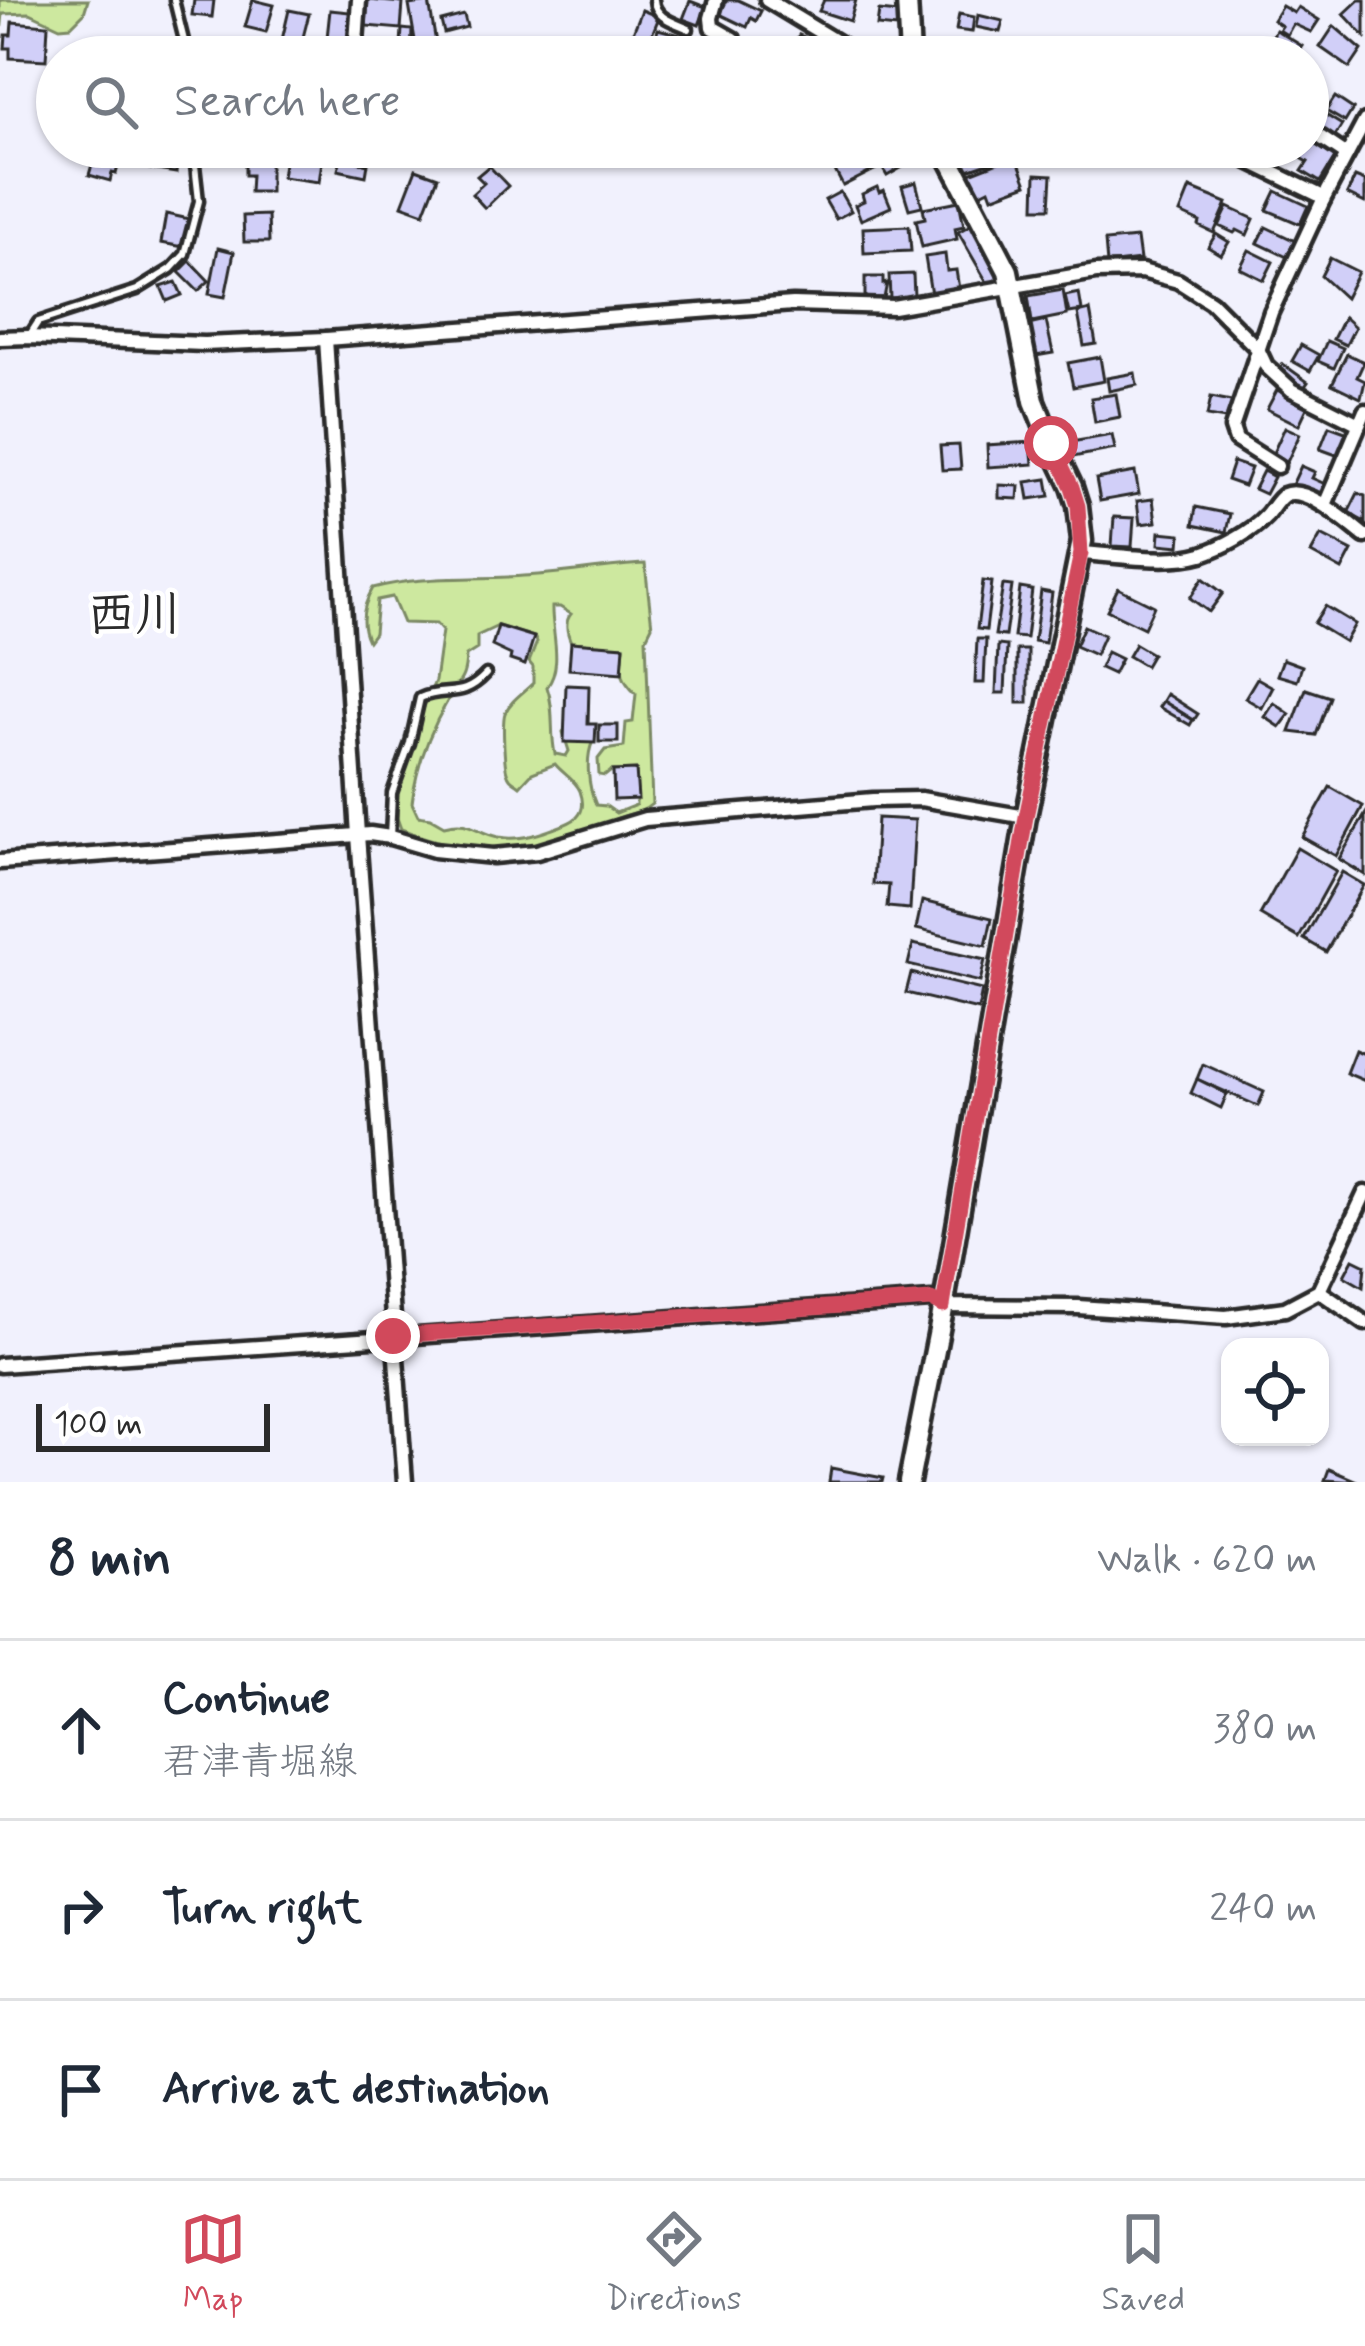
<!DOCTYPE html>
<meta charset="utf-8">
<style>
:root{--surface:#fff;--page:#f2f2f3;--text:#1f2937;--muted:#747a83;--line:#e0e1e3;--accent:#d1495b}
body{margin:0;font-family:Mynerve,"Klee One",sans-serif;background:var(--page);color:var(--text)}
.controls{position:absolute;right:36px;bottom:36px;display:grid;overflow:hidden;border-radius:24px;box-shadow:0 3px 9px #0004}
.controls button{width:108px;height:108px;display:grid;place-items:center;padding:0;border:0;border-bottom:3px solid var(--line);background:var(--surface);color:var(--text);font:60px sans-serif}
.scale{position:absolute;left:36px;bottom:30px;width:234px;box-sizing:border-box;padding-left:12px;border:6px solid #2b2b2b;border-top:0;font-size:33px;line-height:42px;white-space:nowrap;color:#2b2b2b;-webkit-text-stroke:9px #fff;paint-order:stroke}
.stop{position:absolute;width:36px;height:36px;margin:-27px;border:9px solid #d1495b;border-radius:50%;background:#fff}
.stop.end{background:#d1495b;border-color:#fff;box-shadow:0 3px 12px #0008}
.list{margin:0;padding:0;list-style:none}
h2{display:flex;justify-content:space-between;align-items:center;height:156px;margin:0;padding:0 48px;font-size:51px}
h2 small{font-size:39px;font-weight:400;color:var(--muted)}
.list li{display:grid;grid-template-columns:78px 1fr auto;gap:36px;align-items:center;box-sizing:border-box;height:180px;padding:0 48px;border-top:3px solid var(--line)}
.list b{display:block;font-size:45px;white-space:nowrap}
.list p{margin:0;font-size:39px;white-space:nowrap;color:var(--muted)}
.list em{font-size:39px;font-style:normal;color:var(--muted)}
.icon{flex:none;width:66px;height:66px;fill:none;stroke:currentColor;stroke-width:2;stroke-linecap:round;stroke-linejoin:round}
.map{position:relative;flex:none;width:1365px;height:1482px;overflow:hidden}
.search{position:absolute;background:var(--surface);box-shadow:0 3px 9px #0004;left:36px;right:36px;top:36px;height:132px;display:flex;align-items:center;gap:30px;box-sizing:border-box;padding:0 42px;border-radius:66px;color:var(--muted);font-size:45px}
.sheet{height:696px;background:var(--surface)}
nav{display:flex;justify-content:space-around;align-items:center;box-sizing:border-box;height:168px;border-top:3px solid var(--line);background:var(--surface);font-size:33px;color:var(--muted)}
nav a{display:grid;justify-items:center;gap:6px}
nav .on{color:var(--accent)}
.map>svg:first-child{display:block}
.green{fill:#cde89f;stroke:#7c8a65;stroke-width:3;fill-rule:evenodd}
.building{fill:#d1cff8;stroke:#2b2b2b;stroke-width:3}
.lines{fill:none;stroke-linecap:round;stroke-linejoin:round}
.lane-casing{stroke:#2b2b2b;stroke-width:15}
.street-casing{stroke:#2b2b2b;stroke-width:21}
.secondary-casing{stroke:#2b2b2b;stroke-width:27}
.lane{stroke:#fff;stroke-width:6}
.street{stroke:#fff;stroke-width:12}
.secondary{stroke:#fff;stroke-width:18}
.route{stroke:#d1495b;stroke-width:15}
.labels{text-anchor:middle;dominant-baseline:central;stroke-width:9;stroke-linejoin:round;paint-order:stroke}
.quarter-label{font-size:48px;font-weight:bold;fill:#2b2b2b;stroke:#fff}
</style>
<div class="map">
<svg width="1365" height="1482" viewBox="0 0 1365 1482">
<rect width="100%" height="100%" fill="#f1f1fd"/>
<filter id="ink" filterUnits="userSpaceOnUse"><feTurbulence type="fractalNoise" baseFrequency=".00833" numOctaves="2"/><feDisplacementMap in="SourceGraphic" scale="24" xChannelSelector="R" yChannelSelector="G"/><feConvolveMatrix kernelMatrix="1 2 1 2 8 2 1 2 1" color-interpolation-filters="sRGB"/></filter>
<g filter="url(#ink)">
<g class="green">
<polygon points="0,0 88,0 84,13 71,26 60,27 30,13 3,14 0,42"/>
<path d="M645,564L652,626L646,638L652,804C642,813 631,813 618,818C607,822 613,822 602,827C584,835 550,847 530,849C487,854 441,845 401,829L397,818L398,791L415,741L418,721L435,681L442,631L436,624L403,623L392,597L377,600L374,633L368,641C359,623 363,605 373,588C423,575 473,580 523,576C564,574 604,566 645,564ZM552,607H560L571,614C564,622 567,633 571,642L624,647C622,672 618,676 636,694L633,722L626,723L624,747L605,750L598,759L599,775L605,776L611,771L636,770V805L616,813L606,806L596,805C588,787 585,758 593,741L568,725L563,732L569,751L566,756L555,754C550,732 555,709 547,687C564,665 551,631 552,607ZM498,626L534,637L537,642L529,662L533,667V683C523,693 511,700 505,713C502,721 504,763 507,772C510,781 512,780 520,786L532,773L555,764C563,774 576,780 580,791C591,821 565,824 544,832C528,837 514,840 498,837C474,832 471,819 444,826L430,818L418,816L412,803C416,768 430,731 448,700C459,680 465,681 466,656L477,649V636Z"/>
</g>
<g class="building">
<polygon points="194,0 214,0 212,17 192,15"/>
<polygon points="253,0 274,5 266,32 245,27"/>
<polygon points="368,0 403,3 401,29 366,26"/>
<polygon points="727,0 738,0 761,11 756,21 751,18 747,27 720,14"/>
<polygon points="824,0 856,0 850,21 819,11"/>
<polygon points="1359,0 1365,0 1365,37 1344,14"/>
<polygon points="690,1 706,7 699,25 683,19"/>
<polygon points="429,2 436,43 416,46 409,5"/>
<polygon points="1282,6 1294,13 1298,7 1319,20 1311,32 1293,24 1287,35 1279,30 1282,26 1273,20"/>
<polygon points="289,10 309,14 301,45 282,40"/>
<polygon points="330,10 350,12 347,49 326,47"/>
<polygon points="642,10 659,17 647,47 630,40"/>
<polygon points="879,11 899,13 897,28 877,26"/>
<polygon points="959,14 974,17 972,32 956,30"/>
<polygon points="464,15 467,27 444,33 441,21"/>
<polygon points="978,15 1003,21 1000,32 976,27"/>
<polygon points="12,22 48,25 46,60 10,58 10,48 5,48 6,35 11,35"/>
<polygon points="1334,26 1362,50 1350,68 1320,47"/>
<polygon points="402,29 412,30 411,57 371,57 372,42 401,44"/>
<polygon points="658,29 684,36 679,57 667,57 669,50 654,46"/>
<polygon points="1276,30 1302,46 1295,57 1269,42"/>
<polygon points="799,35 838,51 836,57 790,57"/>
<polygon points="1250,38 1266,51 1261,57 1241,57 1238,55"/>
<polygon points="715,40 725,44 723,49 734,53 733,57 709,57"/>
<polygon points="1073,40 1092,45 1089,56 1070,51"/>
<polygon points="485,44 488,55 445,57 445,56"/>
<polygon points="1335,97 1353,109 1345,122 1326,111"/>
<polygon points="1321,112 1342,125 1332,141 1311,128"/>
<polygon points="1308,140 1336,156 1320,182 1302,171 1308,162 1298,156 1303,147 1308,147"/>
<polygon points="97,147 123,147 116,174 112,173 110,181 89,175"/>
<polygon points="141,147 179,150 176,173 138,167"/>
<polygon points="341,147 364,148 362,161 339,156"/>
<polygon points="856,147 867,147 878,168 843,186 830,161"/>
<polygon points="974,147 984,147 985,151 996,147 1000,159 965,171 959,152"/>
<polygon points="286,149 323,154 319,182 282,177"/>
<polygon points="900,149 908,164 887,176 880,164 884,158"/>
<polygon points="1016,155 1027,184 992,197 989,189 979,194 970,173"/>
<polygon points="245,156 270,157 270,192 250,192 251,175 245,175"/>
<polygon points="341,158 368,164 366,176 338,170"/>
<polygon points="489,166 508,186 485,208 472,194 484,183 477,176"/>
<polygon points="416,169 438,177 424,213 402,205"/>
<polygon points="1036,174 1052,175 1050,208 1035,208"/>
<polygon points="1355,177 1365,181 1365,203 1347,194"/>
<polygon points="916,182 922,206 909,209 902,186"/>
<polygon points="877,187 879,192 884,190 891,207 861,220 855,205 864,201 862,194"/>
<polygon points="1190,188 1227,203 1214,233 1199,226 1200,222 1180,213"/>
<polygon points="1276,191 1308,206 1300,224 1267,210"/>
<polygon points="840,192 851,211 836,219 825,200"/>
<polygon points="959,201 964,226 955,228 957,239 922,247 916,220 925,218 923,208"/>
<polygon points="1228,207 1254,219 1247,235 1237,230 1234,233 1219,226"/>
<polygon points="166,214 189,219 184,247 161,243"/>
<polygon points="268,215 269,242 244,242 243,216"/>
<polygon points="972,224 1002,276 988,284 958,232"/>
<polygon points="909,226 911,251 864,253 863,228"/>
<polygon points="1266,227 1295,241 1287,257 1258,243"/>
<polygon points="1216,234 1229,242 1221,255 1208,247"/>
<polygon points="1137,238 1140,260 1107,264 1105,241"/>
<polygon points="218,248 234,252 225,297 209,294"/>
<polygon points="1249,250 1273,262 1264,280 1240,268"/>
<polygon points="945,254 947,271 956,270 959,289 931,294 925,257"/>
<polygon points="1330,258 1358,272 1345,298 1321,276"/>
<polygon points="190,261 209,281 198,291 179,272"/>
<polygon points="913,274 914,296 890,298 889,275"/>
<polygon points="865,277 883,277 883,284 887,283 884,298 865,298"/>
<polygon points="176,282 182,295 167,301 161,287"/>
<polygon points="1063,290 1067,315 1032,322 1028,296"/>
<polygon points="1079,293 1082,311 1069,313 1065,296"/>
<polygon points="1090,310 1096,344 1084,346 1078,313"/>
<polygon points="1344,317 1355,327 1346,345 1333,339"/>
<polygon points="1046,321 1053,353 1030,357 1024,326"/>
<polygon points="1327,341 1343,348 1334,368 1318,361"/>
<polygon points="1301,345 1319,355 1310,371 1292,361"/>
<polygon points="1347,354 1364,362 1357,377 1365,381 1361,398 1332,384"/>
<polygon points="1100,357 1104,381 1073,387 1068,363"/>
<polygon points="1283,364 1308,382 1301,392 1276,375"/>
<polygon points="1135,373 1137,385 1109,391 1107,378"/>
<polygon points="1277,390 1308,406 1299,425 1267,409"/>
<polygon points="1116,394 1120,417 1095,422 1091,398"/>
<polygon points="1211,397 1236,402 1232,420 1207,416"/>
<polygon points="1329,426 1348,433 1339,456 1320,449"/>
<polygon points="1285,427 1300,434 1287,462 1272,455"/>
<polygon points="1112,435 1115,449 1073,457 1071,442"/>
<polygon points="1031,442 1033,464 988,467 987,445"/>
<polygon points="959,445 961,469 942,470 940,446"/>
<polygon points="1233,462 1251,468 1244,486 1227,480"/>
<polygon points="1301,466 1315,472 1312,478 1325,484 1319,498 1292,485"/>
<polygon points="1263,471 1274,477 1265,494 1254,489"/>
<polygon points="1135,472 1139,494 1100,501 1096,479"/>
<polygon points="1047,479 1050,496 1029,499 1026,482"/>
<polygon points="999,485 1019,486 1018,499 999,498"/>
<polygon points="1358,493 1365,496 1365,522 1348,513"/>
<polygon points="1153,499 1156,522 1140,524 1137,501"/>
<polygon points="1196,507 1230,514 1226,532 1193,525"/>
<polygon points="1114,517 1134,518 1132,547 1112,546"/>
<polygon points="1160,532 1181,534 1180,546 1159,544"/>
<polygon points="1321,535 1352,551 1342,570 1311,553"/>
<polygon points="1203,578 1223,593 1209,612 1190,598"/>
<polygon points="983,581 992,582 986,630 977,629"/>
<polygon points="1003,585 1012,586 1005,636 995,635"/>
<polygon points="1020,588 1032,590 1026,638 1014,637"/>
<polygon points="1118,588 1154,606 1144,628 1107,610"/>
<polygon points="1041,591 1052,593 1045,643 1034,641"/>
<polygon points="1325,606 1355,624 1345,642 1314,623"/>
<polygon points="498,626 534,637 525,665 510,660 511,655 492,646"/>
<polygon points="1084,626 1104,635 1095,655 1075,646"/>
<polygon points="977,639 986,639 984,683 975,683"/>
<polygon points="571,642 624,646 622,673 569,669"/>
<polygon points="1135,644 1152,654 1145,666 1128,656"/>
<polygon points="998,645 1007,646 1005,693 996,693"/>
<rect x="1017" y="650" width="11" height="53"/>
<polygon points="1107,652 1121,659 1113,674 1100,668"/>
<polygon points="1283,659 1302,666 1297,681 1277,675"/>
<polygon points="1257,678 1273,687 1262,708 1245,698"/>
<polygon points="566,685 589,686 588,724 596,724 595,743 564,742"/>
<polygon points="1306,689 1330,697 1316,735 1290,732"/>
<polygon points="1167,694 1198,714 1194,720 1163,701"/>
<polygon points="1163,701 1193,720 1190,725 1159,707"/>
<polygon points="1274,703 1290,714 1280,727 1265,717"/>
<rect x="599" y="725" width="19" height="17"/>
<polygon points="636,770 638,799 614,800 613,771"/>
<polygon points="1330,787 1363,806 1336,856 1302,837"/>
<polygon points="1365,815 1365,875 1339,859"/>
<polygon points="877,818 915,820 910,909 887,907 889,885 873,884"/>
<polygon points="1297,848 1336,871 1299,938 1260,915"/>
<polygon points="1342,872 1364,885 1326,952 1304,939"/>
<polygon points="922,901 992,918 986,946 916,929"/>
<polygon points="913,944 985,960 980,982 908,965"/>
<polygon points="911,973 982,990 978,1010 906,993"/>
<polygon points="1355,1050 1365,1054 1365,1081 1346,1073"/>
<polygon points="1203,1064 1264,1092 1258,1106 1197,1079"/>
<polygon points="1197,1079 1227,1094 1221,1108 1191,1093"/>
<polygon points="1353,1259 1365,1265 1363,1287 1344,1276"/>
<polygon points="831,1468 883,1478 882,1482 829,1482"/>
<polygon points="1329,1469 1359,1482 1325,1480"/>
</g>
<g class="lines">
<defs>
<g id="lane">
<polyline points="174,0 188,57"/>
<path d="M654,0C655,18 674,22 689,29"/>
<polyline points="29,336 38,322 137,290 171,269 185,254 199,201 193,147"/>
<path d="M390,837L392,793L410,743L420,698C446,686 461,701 486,674"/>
</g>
<g id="street">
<polyline points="716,0 711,18 712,27 733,39"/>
<polyline points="767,0 848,49 866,57"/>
<polyline points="355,57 359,0"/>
<polyline points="1308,129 1347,155"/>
<polyline points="1220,147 1319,195 1323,200"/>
<polyline points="0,338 28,337 204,344 326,339 793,304 893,307 1096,272 1142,271 1178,281 1211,302 1258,349 1266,366 1292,390 1359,424"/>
<polyline points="326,339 358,835 405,1482"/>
<polyline points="1277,466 1236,440 1232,428 1271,312 1323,200 1365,121"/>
<polyline points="1325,505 1365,411"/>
<path d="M1081,553C1116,555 1169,564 1202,554C1223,547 1250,533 1266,516C1271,511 1277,499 1284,495C1306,484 1349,524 1365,536"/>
<polyline points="0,862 370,834 390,837 434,850 493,856 537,852 645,819 873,800 921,799 1026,817"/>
<polyline points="1319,1291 1365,1323"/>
<polyline points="0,1365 931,1300 943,1306 1078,1307 1226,1317 1285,1309 1319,1291 1365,1193"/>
</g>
<g id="secondary">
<polyline points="907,0 910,57"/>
<polyline points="909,1482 942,1315 1026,817 1082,541 1078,506 1072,487 1051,443 1034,401 1008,271 943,147"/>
</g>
</defs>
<use href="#lane" class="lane-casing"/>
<use href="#street" class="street-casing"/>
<use href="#secondary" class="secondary-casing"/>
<use href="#lane" class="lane"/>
<use href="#street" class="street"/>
<use href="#secondary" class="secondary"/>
</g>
</g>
<g class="lines" filter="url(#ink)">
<polyline class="route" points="393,1336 931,1300 943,1306 1026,817 1081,553 1078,506 1072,487 1051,443"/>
</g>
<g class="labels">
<g class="quarter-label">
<text x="135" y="616">西川</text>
</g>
</g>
</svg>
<div class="controls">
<button><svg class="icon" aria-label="locate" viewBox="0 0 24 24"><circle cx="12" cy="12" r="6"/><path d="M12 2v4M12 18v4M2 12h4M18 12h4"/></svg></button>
</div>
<div class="scale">100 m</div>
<div class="stop" style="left:1051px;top:443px"></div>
<div class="stop end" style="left:393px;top:1336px"></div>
<div class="search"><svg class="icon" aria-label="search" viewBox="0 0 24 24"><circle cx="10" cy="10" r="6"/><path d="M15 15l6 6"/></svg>Search here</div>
</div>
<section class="sheet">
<h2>8 min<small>Walk · 620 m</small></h2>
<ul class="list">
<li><svg class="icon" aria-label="ahead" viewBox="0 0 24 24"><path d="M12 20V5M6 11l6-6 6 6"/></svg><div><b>Continue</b><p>君津青堀線</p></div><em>380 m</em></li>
<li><svg class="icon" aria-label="right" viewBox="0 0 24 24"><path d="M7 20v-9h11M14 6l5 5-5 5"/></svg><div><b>Turn right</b></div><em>240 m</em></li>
<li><svg class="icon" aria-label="arrive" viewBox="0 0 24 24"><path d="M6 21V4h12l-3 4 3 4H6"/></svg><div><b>Arrive at destination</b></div></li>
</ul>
</section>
<nav>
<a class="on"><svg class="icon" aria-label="map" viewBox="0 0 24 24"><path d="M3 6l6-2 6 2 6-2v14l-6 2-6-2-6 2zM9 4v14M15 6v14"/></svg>Map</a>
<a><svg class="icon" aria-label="directions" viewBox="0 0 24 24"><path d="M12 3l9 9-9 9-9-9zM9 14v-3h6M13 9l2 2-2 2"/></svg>Directions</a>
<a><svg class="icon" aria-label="saved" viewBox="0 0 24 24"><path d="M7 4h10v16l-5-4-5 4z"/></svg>Saved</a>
</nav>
